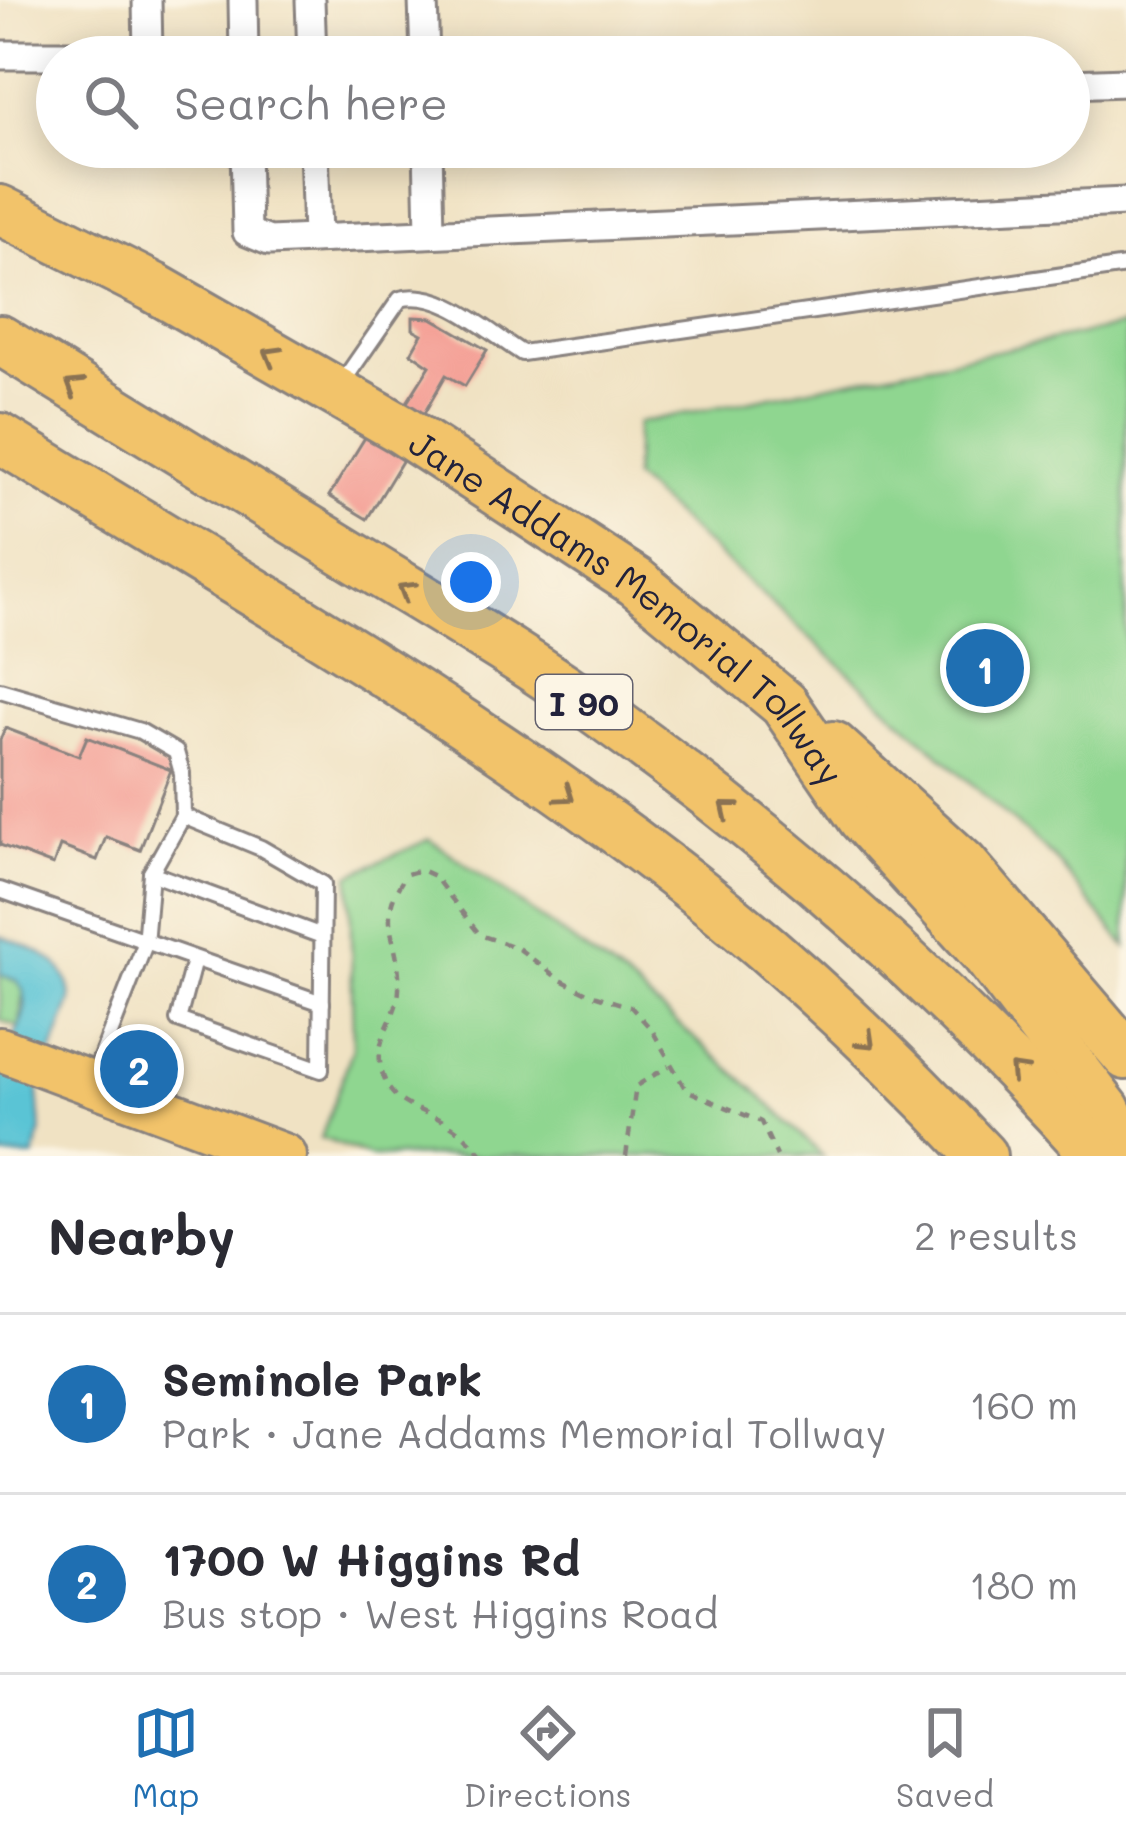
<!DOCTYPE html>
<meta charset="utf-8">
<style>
:root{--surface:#fff;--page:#f2f2f3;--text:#2b2b33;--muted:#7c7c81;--line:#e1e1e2;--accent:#1f6fb2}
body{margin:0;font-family:Mali,sans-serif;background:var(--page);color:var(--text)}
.you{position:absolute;left:471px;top:582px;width:42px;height:42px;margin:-30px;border:9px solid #fff;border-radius:50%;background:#1a73e8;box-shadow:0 0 0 18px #1a73e833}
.badge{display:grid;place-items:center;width:78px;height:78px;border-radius:50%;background:var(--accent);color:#fff;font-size:39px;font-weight:700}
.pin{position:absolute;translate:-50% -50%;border:6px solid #fff;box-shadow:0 3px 12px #0006}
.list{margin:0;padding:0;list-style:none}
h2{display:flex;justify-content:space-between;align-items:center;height:156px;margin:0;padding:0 48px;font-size:51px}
h2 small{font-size:39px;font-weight:400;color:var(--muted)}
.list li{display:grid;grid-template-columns:78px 1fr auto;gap:36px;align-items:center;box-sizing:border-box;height:180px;padding:0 48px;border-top:3px solid var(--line)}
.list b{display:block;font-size:45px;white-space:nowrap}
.list p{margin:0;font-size:39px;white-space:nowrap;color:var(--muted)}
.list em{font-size:39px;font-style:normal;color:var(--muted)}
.icon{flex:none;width:66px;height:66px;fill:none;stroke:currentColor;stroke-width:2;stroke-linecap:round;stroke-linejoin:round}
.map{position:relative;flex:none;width:1126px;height:1156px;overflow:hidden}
.search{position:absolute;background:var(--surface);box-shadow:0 6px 30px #0003;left:36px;right:36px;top:36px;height:132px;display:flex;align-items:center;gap:30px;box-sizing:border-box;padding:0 42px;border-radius:66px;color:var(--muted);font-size:45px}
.sheet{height:516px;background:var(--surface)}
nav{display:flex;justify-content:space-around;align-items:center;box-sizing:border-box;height:168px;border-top:3px solid var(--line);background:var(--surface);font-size:33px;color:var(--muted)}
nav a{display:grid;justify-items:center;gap:6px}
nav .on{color:var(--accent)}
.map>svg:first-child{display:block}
.green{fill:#8fd690;stroke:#587c66;stroke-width:3}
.water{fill:#5ac4d5;stroke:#3e7388;stroke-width:3}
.building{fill:#f4a197}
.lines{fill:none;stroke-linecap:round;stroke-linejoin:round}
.lane-casing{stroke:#89827f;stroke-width:20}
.street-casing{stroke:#89827f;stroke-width:33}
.primary-casing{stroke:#89827f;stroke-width:48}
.highway-casing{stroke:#89827f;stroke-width:54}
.path{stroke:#89827f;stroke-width:4.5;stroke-dasharray:9 9;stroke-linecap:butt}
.lane{stroke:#fff;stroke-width:14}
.street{stroke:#fff;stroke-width:27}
.primary{stroke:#f2c36a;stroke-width:42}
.highway{stroke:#f2c36a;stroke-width:48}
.oneway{stroke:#8a7252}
.labels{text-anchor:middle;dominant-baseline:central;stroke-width:9;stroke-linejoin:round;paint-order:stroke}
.shield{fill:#fcf5e5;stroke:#63616e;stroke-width:3}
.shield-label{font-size:33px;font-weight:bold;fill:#22223b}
.street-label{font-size:36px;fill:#22223b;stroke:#fcf5e5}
</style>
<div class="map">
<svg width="1126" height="1156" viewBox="0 0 1126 1156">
<rect width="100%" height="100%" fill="#fcf5e5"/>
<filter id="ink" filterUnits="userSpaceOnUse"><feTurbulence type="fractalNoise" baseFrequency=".00833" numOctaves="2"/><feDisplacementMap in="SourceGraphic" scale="24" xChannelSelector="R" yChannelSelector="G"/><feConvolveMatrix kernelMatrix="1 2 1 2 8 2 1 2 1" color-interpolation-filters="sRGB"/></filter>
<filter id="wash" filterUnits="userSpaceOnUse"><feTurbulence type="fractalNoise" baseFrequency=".004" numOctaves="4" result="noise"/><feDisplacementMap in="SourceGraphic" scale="48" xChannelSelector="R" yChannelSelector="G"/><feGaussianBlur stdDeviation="2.7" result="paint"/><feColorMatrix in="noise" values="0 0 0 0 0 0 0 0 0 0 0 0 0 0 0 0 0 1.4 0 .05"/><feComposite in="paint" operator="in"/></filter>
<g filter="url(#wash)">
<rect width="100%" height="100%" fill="#f0e2c3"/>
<g class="green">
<polygon points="1126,325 1126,947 1054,858 633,478 637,423"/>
<polygon points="430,839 624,978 754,1089 823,1156 370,1156 321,1138 353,1048 350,875"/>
<polygon points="0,974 17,981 24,990 19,1027 0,1020"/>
</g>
<path class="water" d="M0,936C34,948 71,961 71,1001L38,1093L41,1130L34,1156H0C0,1129 0,1096 0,1070C6,1042 41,1008 17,981L0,974Z"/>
<g id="blocks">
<g class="building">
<polygon points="413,317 432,318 487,350 465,386 446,375 422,417 427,420 367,519 329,496 390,397 404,407 430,366 411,353 422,334 413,329"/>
<polygon points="5,728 79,756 87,737 171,770 140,850 106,837 97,860 60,846 53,865 0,845 0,740"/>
</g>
</g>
</g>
<g filter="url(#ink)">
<use href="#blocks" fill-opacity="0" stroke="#89827f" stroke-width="3"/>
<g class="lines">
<defs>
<g id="lane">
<path d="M339,387L400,299C442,288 488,332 522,353L1126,266"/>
<polyline points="0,690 140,731 176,752 182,773 183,816"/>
<polyline points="151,873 322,936"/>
<polyline points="0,890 322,1003"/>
<polyline points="93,1078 145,944 151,873 183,816 261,848 323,884 321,1070 178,1020 194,960"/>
</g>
<g id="street">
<polyline points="243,0 244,57"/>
<polyline points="310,0 312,57"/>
<polyline points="423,0 425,57"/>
<polyline points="0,55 148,55 147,0"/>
<polyline points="1069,84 1126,82"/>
<polyline points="245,147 247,232 269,241 1126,202"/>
<polyline points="314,147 317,236"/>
<polyline points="428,147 430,232"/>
</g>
<polyline id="primary" points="0,1049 285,1156"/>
<g id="highway">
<path id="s1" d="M0,210L153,287L401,429L636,582L784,704L862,818L985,953L1106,1110L1126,1152"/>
<path d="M0,340C119,413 238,487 357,559C442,611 529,661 610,720C787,847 951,994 1097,1156"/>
<path d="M0,438C232,581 473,716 688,884C793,966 891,1059 982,1156"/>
<polyline points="833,746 963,864 1126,1055"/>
</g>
</defs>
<use href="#lane" class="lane-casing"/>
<use href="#street" class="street-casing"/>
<use href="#primary" class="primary-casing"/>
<use href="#highway" class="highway-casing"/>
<g class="path">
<path d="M483,1156C472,1141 458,1129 441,1120C419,1108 394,1106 384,1078C369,1039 398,1021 399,989C402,940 372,921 407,874L421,870L434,876L480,935L518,948L559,979L587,993L631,1007L652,1030L686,1090L761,1122L777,1156"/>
<polyline points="626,1156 636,1086 669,1066"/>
</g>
<use href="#lane" class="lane"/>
<use href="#street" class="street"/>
<use href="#primary" class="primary"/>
<use href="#highway" class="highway"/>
</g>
<defs><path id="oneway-chevron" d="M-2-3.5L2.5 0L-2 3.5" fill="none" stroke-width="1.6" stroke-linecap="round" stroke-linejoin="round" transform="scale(3)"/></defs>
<g class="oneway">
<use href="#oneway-chevron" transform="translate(272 355) rotate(-150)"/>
<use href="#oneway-chevron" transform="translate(74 386) rotate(-148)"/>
<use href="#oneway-chevron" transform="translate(406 590) rotate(-149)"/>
<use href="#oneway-chevron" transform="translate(566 795) rotate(35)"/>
<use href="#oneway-chevron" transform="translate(728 809) rotate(-141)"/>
<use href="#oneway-chevron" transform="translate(867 1041) rotate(44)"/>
<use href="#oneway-chevron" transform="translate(1017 1071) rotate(-134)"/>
</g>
</g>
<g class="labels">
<rect class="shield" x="536" y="675" width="96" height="54" rx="9"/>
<g class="shield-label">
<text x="584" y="702">I 90</text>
</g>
<g class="street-label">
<text stroke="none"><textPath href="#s1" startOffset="747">Jane Addams Memorial Tollway</textPath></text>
</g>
</g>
</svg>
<div class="you"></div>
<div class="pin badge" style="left:985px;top:668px">1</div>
<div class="pin badge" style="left:139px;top:1069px">2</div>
<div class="search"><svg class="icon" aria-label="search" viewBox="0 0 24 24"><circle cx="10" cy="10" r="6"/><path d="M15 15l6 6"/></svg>Search here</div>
</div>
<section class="sheet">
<h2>Nearby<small>2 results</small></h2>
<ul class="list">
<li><span class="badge">1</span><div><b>Seminole Park</b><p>Park · Jane Addams Memorial Tollway</p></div><em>160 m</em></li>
<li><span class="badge">2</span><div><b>1700 W Higgins Rd</b><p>Bus stop · West Higgins Road</p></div><em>180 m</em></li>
</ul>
</section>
<nav>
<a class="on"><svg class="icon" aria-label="map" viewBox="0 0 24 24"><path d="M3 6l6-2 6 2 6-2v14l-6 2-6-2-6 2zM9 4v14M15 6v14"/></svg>Map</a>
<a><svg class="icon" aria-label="directions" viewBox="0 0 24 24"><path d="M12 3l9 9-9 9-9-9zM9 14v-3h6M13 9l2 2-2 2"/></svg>Directions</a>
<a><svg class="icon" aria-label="saved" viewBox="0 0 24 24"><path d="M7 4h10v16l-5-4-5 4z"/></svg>Saved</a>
</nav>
